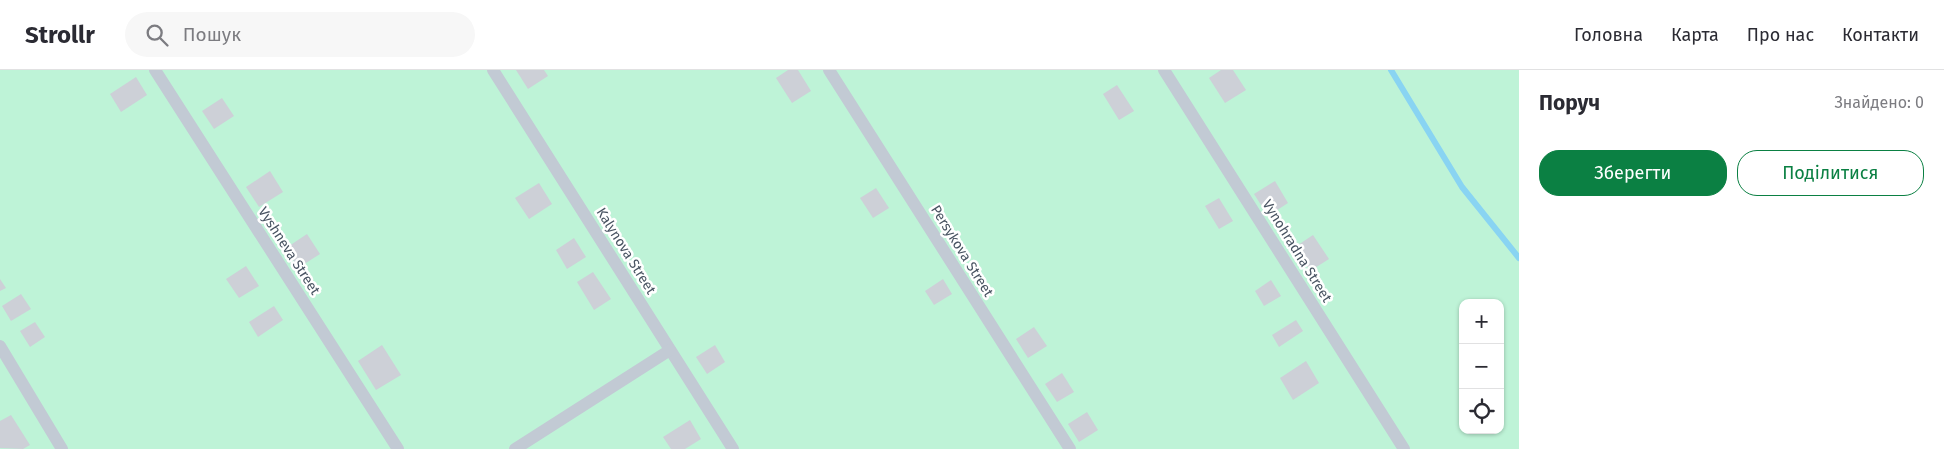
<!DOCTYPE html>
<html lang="uk">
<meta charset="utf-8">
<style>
:root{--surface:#fff;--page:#f7f7f7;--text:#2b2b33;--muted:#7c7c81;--line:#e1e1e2;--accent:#0b8043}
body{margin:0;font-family:"Fira Sans",sans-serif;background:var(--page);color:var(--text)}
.controls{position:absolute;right:15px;bottom:15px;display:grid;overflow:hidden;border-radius:10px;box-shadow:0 1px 4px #0004}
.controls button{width:45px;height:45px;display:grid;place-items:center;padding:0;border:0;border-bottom:1px solid var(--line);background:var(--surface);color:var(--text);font:25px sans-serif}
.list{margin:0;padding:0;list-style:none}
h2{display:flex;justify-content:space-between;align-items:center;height:65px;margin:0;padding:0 20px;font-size:21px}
h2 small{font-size:16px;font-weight:400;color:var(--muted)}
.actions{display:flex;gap:10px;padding:15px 20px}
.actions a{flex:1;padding:11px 0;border:1px solid var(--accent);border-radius:20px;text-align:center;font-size:18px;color:var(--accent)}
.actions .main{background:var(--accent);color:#fff}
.icon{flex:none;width:28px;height:28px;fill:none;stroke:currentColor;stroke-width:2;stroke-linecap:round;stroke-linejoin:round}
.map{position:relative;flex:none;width:1519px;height:379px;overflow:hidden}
header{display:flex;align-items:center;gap:30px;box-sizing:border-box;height:70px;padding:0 25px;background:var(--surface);border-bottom:1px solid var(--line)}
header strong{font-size:24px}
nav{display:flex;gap:28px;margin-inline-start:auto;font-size:18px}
.search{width:350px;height:45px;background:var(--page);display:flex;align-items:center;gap:12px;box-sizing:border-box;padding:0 18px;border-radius:28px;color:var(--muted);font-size:19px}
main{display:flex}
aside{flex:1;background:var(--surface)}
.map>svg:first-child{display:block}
.green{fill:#bef3d7;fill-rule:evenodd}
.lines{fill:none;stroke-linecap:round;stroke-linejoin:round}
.stream{stroke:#89d4f2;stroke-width:6}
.building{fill:#cdd0d7}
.service{stroke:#c2cad4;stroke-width:12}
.labels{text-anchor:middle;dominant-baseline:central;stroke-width:5;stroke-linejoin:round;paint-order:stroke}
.street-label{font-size:14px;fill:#485361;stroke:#fff}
</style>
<header>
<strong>Strollr</strong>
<div class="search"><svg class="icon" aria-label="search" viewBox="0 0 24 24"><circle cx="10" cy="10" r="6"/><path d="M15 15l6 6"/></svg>Пошук</div>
<nav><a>Головна</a><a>Карта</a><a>Про нас</a><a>Контакти</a></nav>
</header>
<main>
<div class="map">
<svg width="1519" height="379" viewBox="0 0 1519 379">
<rect width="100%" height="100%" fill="#f4f2f1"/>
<path class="green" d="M0,0H1519V379H0ZM1463,233H1500V360H1463Z"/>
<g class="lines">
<polyline class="stream" points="1391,0 1462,117 1519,188"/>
</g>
<g class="building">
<polygon points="516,0 544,0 548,6 528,19"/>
<polygon points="788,0 798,0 811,21 792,33 776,8"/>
<polygon points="1221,0 1233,0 1246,20 1225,33 1209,8"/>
<polygon points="136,7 147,25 121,42 110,24"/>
<polygon points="1117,15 1134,41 1119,50 1103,24"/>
<polygon points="222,28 234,46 214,59 202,41"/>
<polygon points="270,101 283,122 259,137 246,117"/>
<polygon points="1275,111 1288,133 1268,146 1254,124"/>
<polygon points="539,113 552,134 529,149 515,128"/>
<polygon points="876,118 889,138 873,148 860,128"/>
<polygon points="1219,128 1233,151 1219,159 1205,136"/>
<polygon points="307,164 320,184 298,198 286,178"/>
<polygon points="1313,165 1329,189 1310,201 1295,177"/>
<polygon points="574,168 586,187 567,199 556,180"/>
<polygon points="246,196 259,216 239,228 226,209"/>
<polygon points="593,202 611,229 594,240 577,212"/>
<polygon points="0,209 6,218 0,221"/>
<polygon points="943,209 952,224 934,235 925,221"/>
<polygon points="1271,210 1281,226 1264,236 1255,221"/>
<polygon points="21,224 31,239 11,251 2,236"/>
<polygon points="274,236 283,250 258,267 249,252"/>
<polygon points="1296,250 1303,261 1279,277 1272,265"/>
<polygon points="35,252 45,267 30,277 20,261"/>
<polygon points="1034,257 1047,276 1028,288 1016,269"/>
<polygon points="382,275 401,305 376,320 358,291"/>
<polygon points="715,275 725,292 707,304 696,287"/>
<polygon points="1306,291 1319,313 1293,330 1280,308"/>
<polygon points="1062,303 1074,322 1057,332 1045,314"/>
<polygon points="1087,342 1098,360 1079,372 1068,354"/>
<polygon points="11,345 30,375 23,379 0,378 0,351"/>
<polygon points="690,350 701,369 685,379 671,379 663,367"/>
</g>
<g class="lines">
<g class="service">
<polyline points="155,0 398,379"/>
<polyline points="493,0 733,379"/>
<polyline points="829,0 1070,379"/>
<polyline points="1164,0 1404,379"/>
<polyline points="0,276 62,379"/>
<polyline points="515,379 670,280"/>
</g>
</g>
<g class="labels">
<g class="street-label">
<text transform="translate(289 181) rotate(57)">Vyshneva Street</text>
<text transform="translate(626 181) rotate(58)">Kalynova Street</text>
<text transform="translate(962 181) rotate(58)">Persykova Street</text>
<text transform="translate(1297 181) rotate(58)">Vynohradna Street</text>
</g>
</g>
</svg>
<div class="controls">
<button>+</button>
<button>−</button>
<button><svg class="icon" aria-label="locate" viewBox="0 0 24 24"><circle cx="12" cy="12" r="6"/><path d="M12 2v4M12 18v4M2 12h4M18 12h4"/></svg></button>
</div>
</div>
<aside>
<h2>Поруч<small>Знайдено: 0</small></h2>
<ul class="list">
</ul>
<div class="actions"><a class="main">Зберегти</a><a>Поділитися</a></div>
</aside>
</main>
